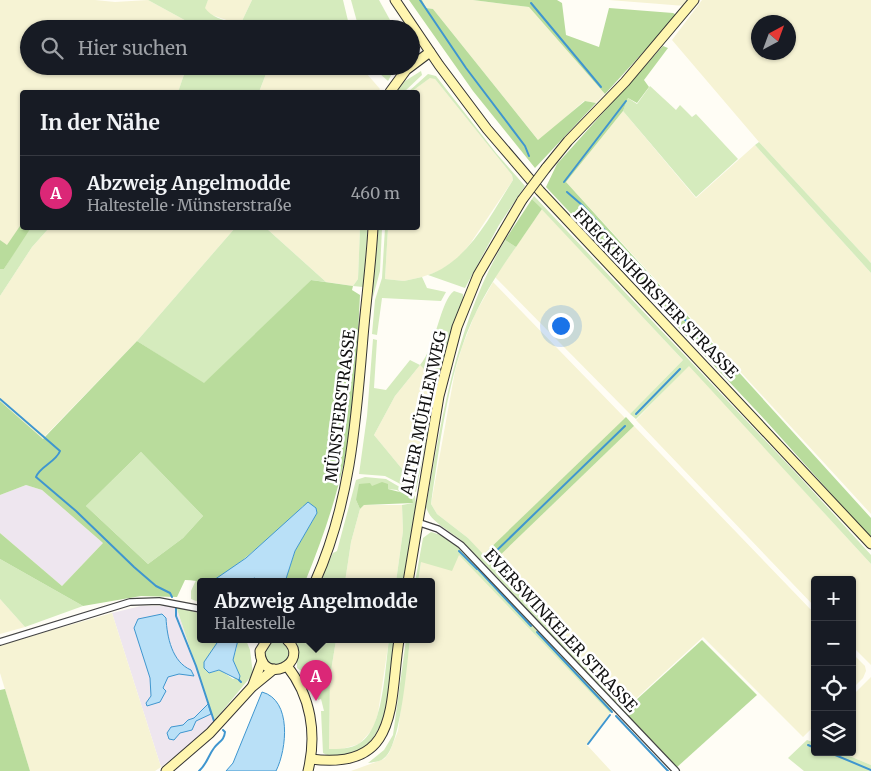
<!DOCTYPE html>
<html lang="de">
<meta charset="utf-8">
<style>
:root{--surface:#171b24;--page:#242831;--text:#f1f3f6;--muted:#9ea1a6;--line:#363941;--accent:#db2777}
body{margin:0;font-family:Merriweather,serif;background:var(--page);color:var(--text)}
.controls{position:absolute;right:15px;bottom:15px;display:grid;overflow:hidden;border-radius:5px;box-shadow:0 1px 4px #0004}
.controls button{width:45px;height:45px;display:grid;place-items:center;padding:0;border:0;border-bottom:1px solid var(--line);background:var(--surface);color:var(--text);font:25px sans-serif}
.compass{position:absolute;left:751px;top:15px;width:45px;height:45px;border-radius:50%;background:var(--surface);box-shadow:0 1px 4px #0004;rotate:41deg}
.you{position:absolute;left:560px;top:325px;width:18px;height:18px;margin:-12px;border:4px solid #fff;border-radius:50%;background:#1a73e8;box-shadow:0 0 0 8px #1a73e833}
.badge{display:grid;place-items:center;width:32px;height:32px;border-radius:50%;background:var(--accent);color:#fff;font-size:16px;font-weight:700}
.pin{position:absolute;translate:-50% -41px;filter:drop-shadow(0 1px 2px #0008)}
.pin::after{content:'';position:absolute;top:26px;width:18px;height:15px;background:inherit;clip-path:polygon(0 0,100% 0,50% 100%)}
.popup{position:absolute;left:197px;top:578px;width:238px;height:65px;box-sizing:border-box;display:grid;place-content:center;border-radius:5px;background:var(--surface);filter:drop-shadow(0 1px 4px #0005);font-size:16px;white-space:nowrap;color:var(--muted)}
.popup b{font-size:19px;color:var(--text)}
.popup::after{content:'';position:absolute;left:50%;top:100%;margin-left:-10px;border:10px solid transparent;border-top-color:var(--surface)}
.list{margin:0;padding:0;list-style:none}
h2{display:flex;justify-content:space-between;align-items:center;height:65px;margin:0;padding:0 20px;font-size:21px}
h2 small{font-size:16px;font-weight:400;color:var(--muted)}
.list li{display:grid;grid-template-columns:32px 1fr auto;gap:15px;align-items:center;box-sizing:border-box;height:75px;padding:0 20px;border-top:1px solid var(--line)}
.list b{display:block;font-size:19px;white-space:nowrap}
.list p{margin:0;font-size:16px;white-space:nowrap;color:var(--muted)}
.list em{font-size:16px;font-style:normal;color:var(--muted)}
.icon{flex:none;width:28px;height:28px;fill:none;stroke:currentColor;stroke-width:2;stroke-linecap:round;stroke-linejoin:round}
.map{position:relative;flex:none;width:871px;height:771px;overflow:hidden}
.search{position:absolute;background:var(--surface);box-shadow:0 1px 4px #0004;left:20px;top:20px;width:400px;height:55px;display:flex;align-items:center;gap:12px;box-sizing:border-box;padding:0 18px;border-radius:28px;color:var(--muted);font-size:19px}
.panel{position:absolute;background:var(--surface);box-shadow:0 1px 4px #0004;left:20px;top:90px;width:400px;height:140px;border-radius:5px}
.map>svg:first-child{display:block}
.industrial{fill:#eee6ef}
.farmland{fill:#f6f3d4;fill-rule:evenodd}
.green{fill:#d5ebbd;fill-rule:evenodd}
.forest{fill:#b9dc9c;fill-rule:evenodd}
.water{fill:#b9e0f7;stroke:#3f96cf}
.lines{fill:none;stroke-linecap:round;stroke-linejoin:round}
.stream{stroke:#3f96cf;stroke-width:2}
.street-casing{stroke:#444;stroke-width:8}
.secondary-casing{stroke:#333;stroke-width:11}
.street{stroke:#fff;stroke-width:5.5}
.secondary{stroke:#fff6b0;stroke-width:9}
.secondary-bridge-casing{stroke:#333;stroke-width:11;stroke-linecap:butt}
.secondary-bridge{stroke:#fff6b0;stroke-width:9}
.labels{text-anchor:middle;dominant-baseline:central;stroke-width:5;stroke-linejoin:round;paint-order:stroke}
.street-label{font-size:16px;fill:#111;stroke:#fff}
</style>
<div class="map">
<svg width="871" height="771" viewBox="0 0 871 771">
<rect width="100%" height="100%" fill="#fffdf5"/>
<g class="industrial">
<polygon points="26,485 42,490 103,543 62,586 0,533 0,495"/>
<polygon points="141,606 176,606 214,721 194,741 161,767 112,613"/>
</g>
<g class="farmland">
<polygon points="0,0 95,0 115,2 148,0 201,29 29,29 29,66 187,66 178,92 22,92 22,223 7,246 0,240"/>
<polygon points="208,0 252,0 242,21 235,23 209,14 204,8"/>
<polygon points="422,0 473,0 529,7 605,94 596,103 584,101 539,141 433,9 426,8"/>
<polygon points="609,0 689,0 685,6"/>
<path d="M702,0H871V263L759,142L672,40ZM758,22H788V52H758Z"/>
<polygon points="269,66 360,66 380,89 378,92 259,92"/>
<polygon points="431,77 435,79 512,175 513,180 470,244 458,258 439,271 422,277 404,281 385,279 388,228 418,228 418,92 411,92"/>
<polygon points="623,111 696,198 755,145 871,273 871,514 566,182"/>
<polygon points="542,209 683,360 630,414 495,277"/>
<polygon points="49,228 235,228 137,341 42,439 0,401 0,296 32,247"/>
<polygon points="266,228 360,228 358,279 353,286 326,282"/>
<polygon points="493,282 625,418 483,555 468,538 437,514 431,504 455,371 462,347 475,314"/>
<polygon points="420,365 433,378 412,481 374,435 395,396"/>
<polygon points="689,365 871,564 871,665 852,646 852,580 815,580 815,607 636,420"/>
<polygon points="634,426 815,614 815,725 803,737 703,637 627,707 491,564"/>
<polygon points="364,505 402,505 403,531 396,582 345,582 351,542 360,509"/>
<polygon points="459,554 610,713 587,745 611,771 351,771 384,759 389,753 398,731 410,640 431,640 431,582 418,582 421,562"/>
<polygon points="0,599 25,627 0,634"/>
<polygon points="112,613 161,767 155,771 30,771 0,673 0,645"/>
<polygon points="336,640 389,640 378,713 373,729 359,744 342,749 329,749 330,677"/>
<polygon points="852,653 865,666 866,671 863,678 852,689"/>
<polygon points="871,677 871,765 840,752 852,752 852,696"/>
</g>
<g class="green">
<path d="M148,0H208L205,8C212,18 230,24 242,21L252,0H343L350,29H201Z"/>
<polygon points="351,0 379,0 395,29 359,29"/>
<polygon points="187,66 269,66 259,92 178,92"/>
<polygon points="371,66 396,66 388,81"/>
<polygon points="421,71 422,75 404,92 396,92 405,81"/>
<path d="M428,74L436,76L496,153L525,186L499,225L465,288L428,275C469,261 491,214 513,180L512,175L435,79L430,78L411,92H408Z"/>
<polygon points="650,86 676,110 680,105 692,117 696,114 738,159 696,197 623,111 628,98 637,104"/>
<polygon points="759,142 871,263 871,273 755,145"/>
<polygon points="534,196 796,473 871,555 871,564 689,366 636,419 630,414 683,360 532,199"/>
<polygon points="29,228 49,228 32,247 0,296 0,269 4,269"/>
<polygon points="235,228 266,228 326,282 311,280 204,384 137,341"/>
<polygon points="360,228 368,228 363,287 353,286 358,279"/>
<polygon points="377,228 382,228 380,271 373,297 372,281"/>
<polygon points="385,228 388,228 385,279 404,281 422,277 427,288 446,292 441,301 382,298 377,335 372,334 375,300 382,278"/>
<path d="M505,240L516,247C494,278 474,310 462,347C446,393 438,456 431,504L437,514L468,538L627,707L624,711L461,540C449,530 430,522 426,507C443,412 456,324 505,240Z"/>
<path d="M454,291L463,294V300L439,373L416,492L385,476L359,474L367,416L373,339L377,340L374,388L386,390L410,360L420,365C436,347 440,301 454,291ZM420,365L433,378L412,481L374,435L395,396Z"/>
<polygon points="141,452 203,516 183,538 148,564 86,506"/>
<polygon points="365,477 386,479 415,496 416,504 403,582 396,582 403,531 402,505 413,503 397,490 388,489 356,500 360,509 351,542 345,582 319,582 333,553 337,551 356,480"/>
<polygon points="431,532 444,536 461,549 613,710 610,713 459,555 452,571 421,562 418,582 415,582 423,538"/>
<polygon points="0,559 83,606 25,627 0,599"/>
<polygon points="196,580 211,582 201,582 201,603 191,599 191,591"/>
<polygon points="176,606 201,614 201,640 219,640 213,650 209,673 220,670 233,679 240,676 233,660 237,647 237,640 246,640 250,650 253,674 214,721"/>
<path d="M294,640H336L330,677L329,749C339,749 351,749 360,743C384,729 385,666 389,640H395C390,675 392,744 349,754C340,756 331,758 323,753L321,711H324L321,699L318,700L303,672L297,668V651Z"/>
<path d="M406,640H410C407,662 401,749 383,759C379,762 373,762 368,763L384,750L393,735Z"/>
<circle cx="277" cy="653" r="13"/>
<polygon points="807,740 815,743 815,752 840,752 871,765 871,771 804,771 788,758"/>
</g>
<g class="forest">
<polygon points="409,0 422,0 426,8 433,9 538,140 585,101 596,103 535,168 473,91"/>
<polygon points="473,0 557,0 562,3 566,35 599,47 609,8 673,13 677,15 605,94 529,7"/>
<polygon points="663,46 668,48 644,80 649,87 637,103 628,98 623,111 566,182 871,518 871,538 766,421 546,187 557,164"/>
<polygon points="532,199 542,209 516,247 505,240"/>
<polygon points="22,223 22,228 30,229 4,269 0,269 0,240 7,245"/>
<path d="M311,280L353,286L352,290L360,295C357,350 356,408 344,462C335,503 321,543 305,582H285L295,551L317,513L303,506C293,517 223,580 211,582C203,583 193,580 185,580L177,597L141,596L83,606L0,559V533L62,586L103,543L42,490L26,485L0,495V401L43,439L137,341L204,383ZM141,452L203,516L183,538L148,564L86,506Z"/>
<polygon points="626,417 634,426 491,564 483,555"/>
<polygon points="382,482 388,484 388,489 411,495 413,503 364,505 360,509 356,500 359,484 370,483 372,486"/>
<polygon points="702,640 757,695 676,768 624,711"/>
<polygon points="5,689 30,771 0,771 0,690"/>
</g>
<g class="water">
<polygon points="308,502 316,508 317,513 295,551 285,582 259,582 255,578 242,582 211,582 246,558"/>
<path d="M162,614L166,618C167,637 172,662 191,670L194,676L179,674L168,677L163,688L166,691L160,702L147,706L146,703L151,696L150,678L134,628L138,619Z"/>
<polygon points="219,640 238,640 233,660 240,676 239,680 219,670 209,673 204,668 204,662"/>
<path d="M262,692C292,700 287,749 276,771H226L233,763Z"/>
<polygon points="208,704 211,714 196,721 192,730 180,733 174,740 169,739 167,733 171,727 183,725 188,720 194,718"/>
</g>
<g class="lines">
<g class="stream">
<polyline points="420,0 466,68 525,146 529,156"/>
<polyline points="531,3 601,87"/>
<polyline points="564,182 626,101"/>
<polyline points="567,192 582,205 697,333 702,345"/>
<path d="M0,399L60,451C56,462 39,467 36,477L76,511L134,567L156,586L170,593L172,597"/>
<polyline points="636,414 680,369"/>
<polyline points="459,551 477,569"/>
<polyline points="491,556 625,426"/>
<polyline points="477,568 531,626"/>
<polyline points="176,607 176,616 196,666 214,721"/>
<polyline points="537,632 612,712"/>
<polyline points="239,680 241,682"/>
<polyline points="616,716 668,771"/>
<polyline points="588,744 610,715"/>
<polyline points="808,745 815,748"/>
<polyline points="828,752 871,770"/>
<path d="M199,771C207,764 208,756 214,748C219,741 224,741 225,732L223,730"/>
</g>
<defs>
<g id="street">
<polyline points="417,522 438,529 461,545 676,771"/>
<polyline points="0,642 130,602 159,601 201,609"/>
</g>
<g id="secondary">
<polyline points="395,0 439,65 487,129 540,191 871,544"/>
<polyline points="390,92 406,70 430,52"/>
<polyline points="546,168 568,141 625,82 694,0"/>
<path d="M315,582C350,504 356,422 363,337C366,301 371,264 373,228"/>
<polyline points="408,582 439,396 457,327 478,275 522,200"/>
<path d="M267,640L260,651C261,687 312,663 287,640"/>
<path d="M287,666C311,696 317,734 308,771"/>
<polyline points="253,685 262,661"/>
<path d="M311,759C401,771 389,702 399,640"/>
<polyline points="166,771 210,733 252,687 274,669"/>
</g>
</defs>
<use href="#street" class="street-casing"/>
<use href="#secondary" class="secondary-casing"/>
<use href="#street" class="street"/>
<use href="#secondary" class="secondary"/>
<defs>
<polyline id="secondary-bridge" points="522,200 546,168"/>
</defs>
<use href="#secondary-bridge" class="secondary-bridge-casing"/>
<use href="#secondary-bridge" class="secondary-bridge"/>
</g>
<g class="labels">
<g class="street-label">
<text transform="translate(656 293) rotate(46)">FRECKENHORSTER STRASSE</text>
<text transform="translate(340 406) rotate(-83)">MÜNSTERSTRASSE</text>
<text transform="translate(423 413) rotate(-78)">ALTER MÜHLENWEG</text>
<text transform="translate(561 630) rotate(47)">EVERSWINKELER STRASSE</text>
</g>
</g>
</svg>
<div class="controls">
<button>+</button>
<button>−</button>
<button><svg class="icon" aria-label="locate" viewBox="0 0 24 24"><circle cx="12" cy="12" r="6"/><path d="M12 2v4M12 18v4M2 12h4M18 12h4"/></svg></button>
<button><svg class="icon" aria-label="layers" viewBox="0 0 24 24"><path d="M12 4l9 5-9 5-9-5zM3 14l9 5 9-5"/></svg></button>
</div>
<svg class="compass" viewBox="-18 -18 36 36"><path d="M0-13l5 13h-10z" fill="#e53935"/><path d="M0 13l5-13h-10z" fill="#9ea1a6"/></svg>
<div class="you"></div>
<div class="pin badge" style="left:316px;top:701px">A</div>
<div class="popup"><b>Abzweig Angelmodde</b>Haltestelle</div>
<div class="search"><svg class="icon" aria-label="search" viewBox="0 0 24 24"><circle cx="10" cy="10" r="6"/><path d="M15 15l6 6"/></svg>Hier suchen</div>
<section class="panel">
<h2>In der Nähe<small></small></h2>
<ul class="list">
<li><span class="badge">A</span><div><b>Abzweig Angelmodde</b><p>Haltestelle · Münsterstraße</p></div><em>460 m</em></li>
</ul>
</section>
</div>
